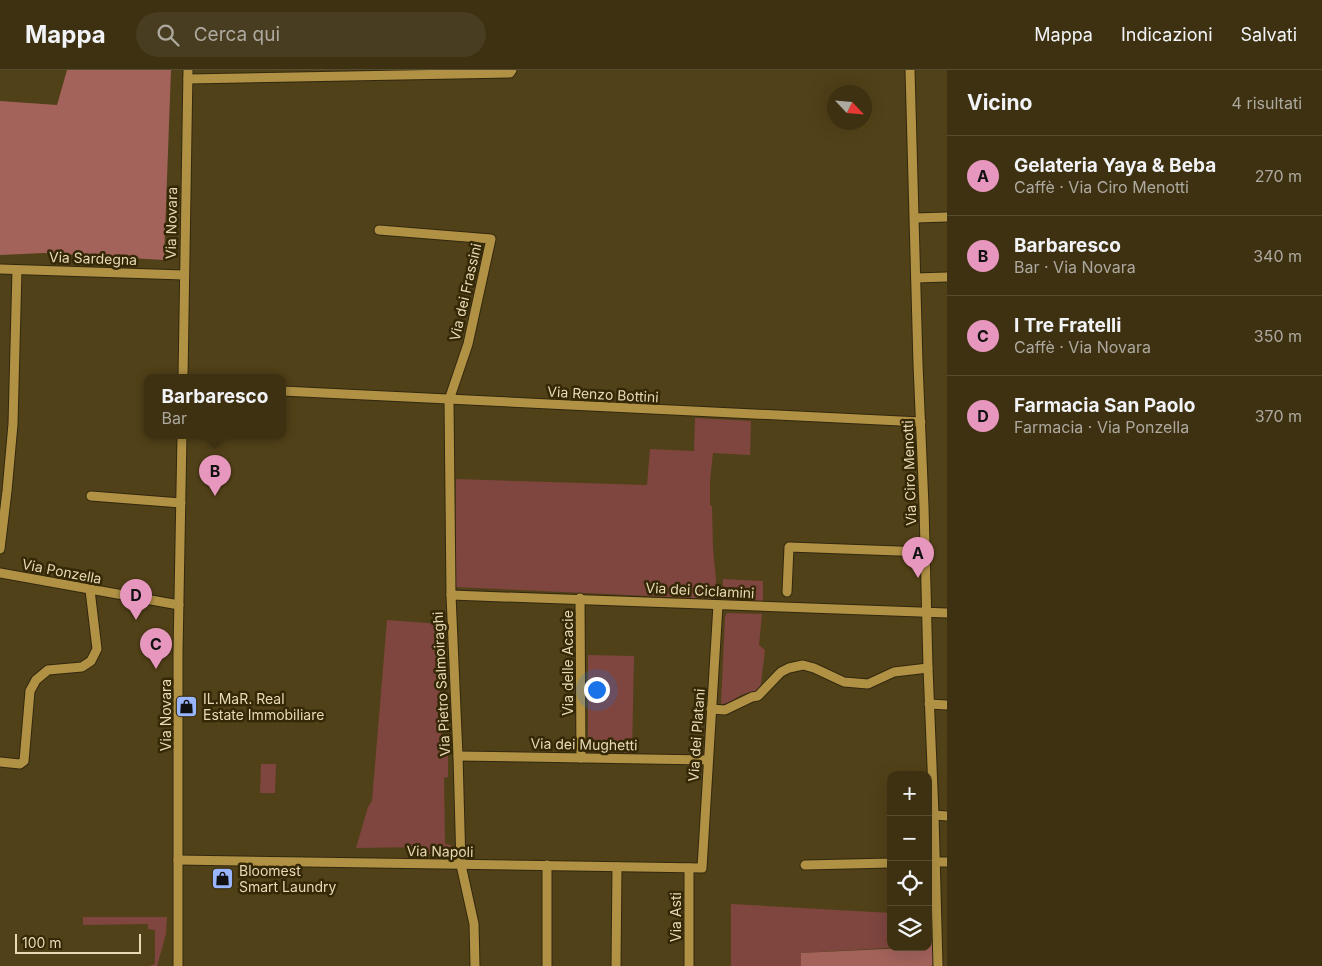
<!DOCTYPE html>
<html lang="it">
<meta charset="utf-8">
<style>
:root{--surface:#3d3112;--page:#483d20;--text:#f1f3f6;--muted:#ada99f;--line:#564c32;--accent:#e797bd}
body{margin:0;font-family:Inter,sans-serif;background:var(--page);color:var(--text)}
.controls{position:absolute;right:15px;bottom:15px;display:grid;overflow:hidden;border-radius:10px;box-shadow:0 5px 20px #0002}
.controls button{width:45px;height:45px;display:grid;place-items:center;padding:0;border:0;border-bottom:1px solid var(--line);background:var(--surface);color:var(--text);font:25px sans-serif}
.compass{position:absolute;left:827px;top:15px;width:45px;height:45px;border-radius:50%;background:var(--surface);box-shadow:0 5px 20px #0002;rotate:116deg}
.scale{position:absolute;left:15px;bottom:12px;width:126px;box-sizing:border-box;padding-left:5px;border:2px solid #e9dab5;border-top:0;font-size:14px;line-height:18px;white-space:nowrap;color:#e9dab5;-webkit-text-stroke:4px #342806;paint-order:stroke}
.you{position:absolute;left:596px;top:619px;width:18px;height:18px;margin:-12px;border:4px solid #fff;border-radius:50%;background:#1a73e8;box-shadow:0 0 0 8px #1a73e833}
.badge{display:grid;place-items:center;width:32px;height:32px;border-radius:50%;background:var(--accent);color:#111;font-size:16px;font-weight:700}
.pin{position:absolute;translate:-50% -41px;filter:drop-shadow(0 1px 2px #0008)}
.pin::after{content:'';position:absolute;top:26px;width:18px;height:15px;background:inherit;clip-path:polygon(0 0,100% 0,50% 100%)}
.popup{position:absolute;left:144px;top:304px;width:142px;height:65px;box-sizing:border-box;display:grid;place-content:center;border-radius:10px;background:var(--surface);filter:drop-shadow(0 1px 4px #0005);font-size:16px;white-space:nowrap;color:var(--muted)}
.popup b{font-size:19px;color:var(--text)}
.popup::after{content:'';position:absolute;left:50%;top:100%;margin-left:-10px;border:10px solid transparent;border-top-color:var(--surface)}
.list{margin:0;padding:0;list-style:none}
h2{display:flex;justify-content:space-between;align-items:center;height:65px;margin:0;padding:0 20px;font-size:21px}
h2 small{font-size:16px;font-weight:400;color:var(--muted)}
.list li{display:grid;grid-template-columns:32px 1fr auto;gap:15px;align-items:center;box-sizing:border-box;height:80px;padding:0 20px;border-top:1px solid var(--line)}
.list b{display:block;font-size:19px;white-space:nowrap}
.list p{margin:0;font-size:16px;white-space:nowrap;color:var(--muted)}
.list em{font-size:16px;font-style:normal;color:var(--muted)}
.icon{flex:none;width:28px;height:28px;fill:none;stroke:currentColor;stroke-width:2;stroke-linecap:round;stroke-linejoin:round}
.map{position:relative;flex:none;width:947px;height:896px;overflow:hidden}
header{display:flex;align-items:center;gap:30px;box-sizing:border-box;height:70px;padding:0 25px;background:var(--surface);border-bottom:1px solid var(--line)}
header strong{font-size:24px}
nav{display:flex;gap:28px;margin-inline-start:auto;font-size:18px}
.search{width:350px;height:45px;background:var(--page);display:flex;align-items:center;gap:12px;box-sizing:border-box;padding:0 18px;border-radius:28px;color:var(--muted);font-size:19px}
main{display:flex}
aside{flex:1;background:var(--surface)}
.map>svg:first-child{display:block}
.green{fill:#7e463f}
.forest{fill:#a3635b}
.lines{fill:none;stroke-linecap:round;stroke-linejoin:round}
.minor-casing{stroke:#322810;stroke-width:11}
.minor{stroke:#b19245;stroke-width:9}
.labels{text-anchor:middle;dominant-baseline:central;stroke-width:5;stroke-linejoin:round;paint-order:stroke}
.street-label{font-size:14px;fill:#e9dab5;stroke:#342806}
.poi-label{font-size:14px;fill:#e9dab5;stroke:#342806;text-anchor:start}
</style>
<header>
<strong>Mappa</strong>
<div class="search"><svg class="icon" aria-label="search" viewBox="0 0 24 24"><circle cx="10" cy="10" r="6"/><path d="M15 15l6 6"/></svg>Cerca qui</div>
<nav><a>Mappa</a><a>Indicazioni</a><a>Salvati</a></nav>
</header>
<main>
<div class="map">
<svg width="947" height="896" viewBox="0 0 947 896">
<rect width="100%" height="100%" fill="#514118"/>
<g class="green">
<polygon points="695,348 751,351 750,385 713,383 710,410 710,435 712,436 713,478 716,510 715,529 455,517 456,409 647,415 650,379 694,381"/>
<polygon points="723,509 763,511 763,531 722,530"/>
<path d="M727,543L762,544L759,575L765,580L760,621C755,623 749,622 744,624C735,627 731,634 721,634L725,547Z"/>
<polygon points="387,550 441,554 445,557 446,586 439,587 441,668 448,669 448,707 444,708 445,774 451,775 451,784 422,784 422,777 356,778 368,737 372,731"/>
<polygon points="588,585 634,586 632,683 588,680"/>
<polygon points="261,694 276,694 275,723 260,723"/>
<polygon points="731,834 891,843 891,877 905,877 801,883 801,896 731,896"/>
<polygon points="83,847 167,847 166,864 157,896 149,896 155,894 155,860 148,859 148,854 83,855"/>
</g>
<g class="forest">
<polygon points="67,0 171,0 164,190 44,183 0,185 0,31 57,35"/>
<polygon points="928,846 935,846 937,892 931,896 801,896 801,883 928,877"/>
</g>
<g class="lines">
<defs>
<g id="minor">
<polyline points="910,0 918,294 924,436 928,598 934,745 938,896"/>
<polyline points="188,9 510,3 512,0"/>
<polyline points="915,148 947,147"/>
<polyline points="379,160 491,169 468,274 449,330 451,525 458,686 461,795 474,854 475,896"/>
<polyline points="0,199 184,205"/>
<polyline points="916,208 947,207"/>
<polyline points="183,307 188,0"/>
<polyline points="282,321 921,352"/>
<polyline points="91,426 181,433"/>
<polyline points="0,479 7,421 13,354 17,200"/>
<polyline points="0,503 179,535"/>
<polyline points="787,522 789,477 925,482"/>
<polyline points="451,525 947,543"/>
<polyline points="580,528 581,688"/>
<polyline points="929,634 947,635"/>
<polyline points="711,639 725,640 752,627 758,626 781,602 789,598 803,595 814,598 844,612 868,614 894,602 928,598"/>
<polyline points="458,686 708,690"/>
<polyline points="0,692 20,694 24,691 30,621 36,610 48,600 82,597 91,591 97,579 90,520"/>
<polyline points="934,745 947,746"/>
<polyline points="178,790 702,798 718,535"/>
<polyline points="928,792 947,792"/>
<polyline points="805,795 891,793"/>
<polyline points="689,798 689,896"/>
<polyline points="178,896 178,582 182,365"/>
<polyline points="547,896 547,795"/>
<polyline points="616,896 617,797"/>
</g>
</defs>
<use href="#minor" class="minor-casing"/>
<use href="#minor" class="minor"/>
</g>
<defs>
<symbol id="shop-square" viewBox="-11 -11 22 22"><rect x="-9" y="-9" width="18" height="18" rx="4" fill="#99b5fd" stroke="#342806"/><path d="M-5-2.5h2.3a2.7 3.5 0 0 1 5.4 0H5L5.5 6h-11ZM-1.5-2.5h3a1.5 2.3 0 0 0-3 0Z" fill="#111"/></symbol>
</defs>
<g fill-rule="evenodd">
<use href="#shop-square" x="174" y="624" width="25" height="25"/>
<use href="#shop-square" x="210" y="796" width="25" height="25"/>
</g>
<g class="labels">
<g class="street-label">
<text transform="translate(171 153) rotate(-89)">Via Novara</text>
<text transform="translate(93 188) rotate(2)">Via Sardegna</text>
<text transform="translate(465 222) rotate(-77)">Via dei Frassini</text>
<text transform="translate(603 324) rotate(3)">Via Renzo Bottini</text>
<text transform="translate(909 403) rotate(-92)">Via Ciro Menotti</text>
<text transform="translate(62 501) rotate(11)">Via Ponzella</text>
<text transform="translate(700 520) rotate(3)">Via dei Ciclamini</text>
<text transform="translate(567 593) rotate(-90)">Via delle Acacie</text>
<text transform="translate(441 614) rotate(-93)">Via Pietro Salmoiraghi</text>
<text transform="translate(165 645) rotate(-90)">Via Novara</text>
<text transform="translate(696 665) rotate(-86)">Via dei Platani</text>
<text transform="translate(584 674) rotate(1)">Via dei Mughetti</text>
<text transform="translate(440 781) rotate(1)">Via Napoli</text>
<text transform="translate(675 847) rotate(-90)">Via Asti</text>
</g>
<g class="poi-label">
<text x="203" y="628">IL.MaR. Real<tspan x="203" dy="16">Estate Immobiliare</tspan></text>
<text x="239" y="800">Bloomest<tspan x="239" dy="16">Smart Laundry</tspan></text>
</g>
</g>
</svg>
<div class="controls">
<button>+</button>
<button>−</button>
<button><svg class="icon" aria-label="locate" viewBox="0 0 24 24"><circle cx="12" cy="12" r="6"/><path d="M12 2v4M12 18v4M2 12h4M18 12h4"/></svg></button>
<button><svg class="icon" aria-label="layers" viewBox="0 0 24 24"><path d="M12 4l9 5-9 5-9-5zM3 14l9 5 9-5"/></svg></button>
</div>
<svg class="compass" viewBox="-18 -18 36 36"><path d="M0-13l5 13h-10z" fill="#e53935"/><path d="M0 13l5-13h-10z" fill="#ada99f"/></svg>
<div class="scale">100 m</div>
<div class="you"></div>
<div class="pin badge" style="left:918px;top:508px">A</div>
<div class="pin badge" style="left:215px;top:426px">B</div>
<div class="popup"><b>Barbaresco</b>Bar</div>
<div class="pin badge" style="left:156px;top:599px">C</div>
<div class="pin badge" style="left:136px;top:550px">D</div>
</div>
<aside>
<h2>Vicino<small>4 risultati</small></h2>
<ul class="list">
<li><span class="badge">A</span><div><b>Gelateria Yaya &amp; Beba</b><p>Caffè · Via Ciro Menotti</p></div><em>270 m</em></li>
<li><span class="badge">B</span><div><b>Barbaresco</b><p>Bar · Via Novara</p></div><em>340 m</em></li>
<li><span class="badge">C</span><div><b>I Tre Fratelli</b><p>Caffè · Via Novara</p></div><em>350 m</em></li>
<li><span class="badge">D</span><div><b>Farmacia San Paolo</b><p>Farmacia · Via Ponzella</p></div><em>370 m</em></li>
</ul>
</aside>
</main>
